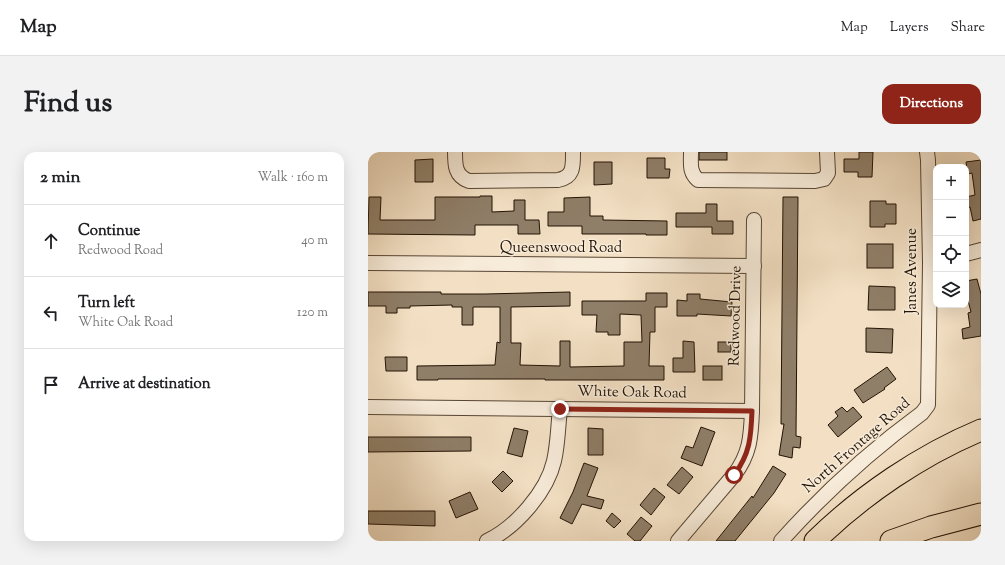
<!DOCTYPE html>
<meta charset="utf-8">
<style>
:root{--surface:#fff;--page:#f2f2f2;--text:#202124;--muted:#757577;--line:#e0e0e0;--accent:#8f2418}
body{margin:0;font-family:"Sorts Mill Goudy",serif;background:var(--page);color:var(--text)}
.controls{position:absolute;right:12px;top:12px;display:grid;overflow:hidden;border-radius:8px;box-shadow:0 4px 16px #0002}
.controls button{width:36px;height:36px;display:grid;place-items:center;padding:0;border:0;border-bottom:1px solid var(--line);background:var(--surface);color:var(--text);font:20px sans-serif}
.stop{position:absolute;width:12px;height:12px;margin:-9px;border:3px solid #8f2418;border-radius:50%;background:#fff}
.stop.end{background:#8f2418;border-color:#fff;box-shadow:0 1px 4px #0008}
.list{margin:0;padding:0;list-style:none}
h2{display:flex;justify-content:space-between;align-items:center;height:52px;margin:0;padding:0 16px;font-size:17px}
h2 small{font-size:13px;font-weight:400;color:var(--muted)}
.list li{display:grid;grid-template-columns:26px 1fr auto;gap:12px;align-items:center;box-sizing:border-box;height:72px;padding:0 16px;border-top:1px solid var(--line)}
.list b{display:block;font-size:15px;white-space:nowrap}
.list p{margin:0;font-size:13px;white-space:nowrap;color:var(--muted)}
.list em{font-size:13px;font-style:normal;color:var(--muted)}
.icon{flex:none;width:22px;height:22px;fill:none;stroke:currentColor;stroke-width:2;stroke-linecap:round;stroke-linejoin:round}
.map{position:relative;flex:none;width:613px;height:389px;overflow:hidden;border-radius:12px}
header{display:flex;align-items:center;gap:24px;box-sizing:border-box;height:56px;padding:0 20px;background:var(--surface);border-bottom:1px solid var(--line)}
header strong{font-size:19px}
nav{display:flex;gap:22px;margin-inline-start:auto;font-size:14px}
.intro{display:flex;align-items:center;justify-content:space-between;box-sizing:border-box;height:96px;padding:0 24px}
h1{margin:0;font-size:28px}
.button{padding:10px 18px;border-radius:12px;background:var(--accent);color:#fff;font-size:14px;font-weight:700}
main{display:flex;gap:24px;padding:0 24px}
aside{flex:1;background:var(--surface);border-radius:12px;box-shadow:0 4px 16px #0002}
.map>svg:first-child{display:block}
.building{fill:#8f7e68;stroke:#231304}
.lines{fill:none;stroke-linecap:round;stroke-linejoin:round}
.minor-casing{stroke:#574634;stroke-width:16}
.highway-casing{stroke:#231304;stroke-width:23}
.minor{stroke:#f7ebd9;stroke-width:14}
.highway{stroke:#f3e0c4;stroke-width:21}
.route{stroke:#8f2418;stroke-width:5}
.labels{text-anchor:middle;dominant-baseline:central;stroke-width:3;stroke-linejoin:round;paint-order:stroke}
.street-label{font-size:15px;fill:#231304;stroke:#f7ebd9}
</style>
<header>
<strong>Map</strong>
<nav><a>Map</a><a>Layers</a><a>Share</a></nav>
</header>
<div class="intro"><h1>Find us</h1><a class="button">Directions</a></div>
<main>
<aside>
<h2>2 min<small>Walk · 160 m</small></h2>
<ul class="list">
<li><svg class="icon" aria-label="ahead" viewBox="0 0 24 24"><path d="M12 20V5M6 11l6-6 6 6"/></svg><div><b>Continue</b><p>Redwood Road</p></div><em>40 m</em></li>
<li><svg class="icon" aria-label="left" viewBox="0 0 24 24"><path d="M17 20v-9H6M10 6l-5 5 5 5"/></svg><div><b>Turn left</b><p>White Oak Road</p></div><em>120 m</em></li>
<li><svg class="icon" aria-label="arrive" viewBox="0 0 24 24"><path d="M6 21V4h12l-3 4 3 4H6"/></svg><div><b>Arrive at destination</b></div></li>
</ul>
</aside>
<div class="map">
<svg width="613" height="389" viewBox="0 0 613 389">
<rect width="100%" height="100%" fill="#f3e0c4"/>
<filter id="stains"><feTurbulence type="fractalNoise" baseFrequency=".005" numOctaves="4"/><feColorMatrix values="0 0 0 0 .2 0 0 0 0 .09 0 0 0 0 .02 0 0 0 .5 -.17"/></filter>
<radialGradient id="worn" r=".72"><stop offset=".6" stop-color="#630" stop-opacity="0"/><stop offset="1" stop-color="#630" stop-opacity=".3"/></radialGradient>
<g class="building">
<rect x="331" y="0" width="28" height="8"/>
<polygon points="491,0 505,0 504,25 490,25 490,20 476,20 476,7 491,7"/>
<polygon points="279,6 297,6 297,17 302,17 301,26 279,26"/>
<polygon points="65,7 65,30 47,30 47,8"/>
<polygon points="613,8 613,67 605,69 602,55 598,56 598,45 607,43 604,21 600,22 598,10"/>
<polygon points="226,10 244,10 244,32 226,33"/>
<polygon points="112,44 124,44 124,60 146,59 146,48 157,48 157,68 171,68 172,82 150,82 150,73 107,73 107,83 0,82 1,45 13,45 12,68 67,68 67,45 112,45"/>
<polygon points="222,45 222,64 235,64 235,68 299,69 299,83 278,83 278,82 214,82 214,74 180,74 180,60 196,60 196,46"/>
<polygon points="415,45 430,45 428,284 433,285 432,296 425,295 424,306 411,303 416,272 413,272"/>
<polygon points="502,49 518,49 518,52 528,52 528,72 517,72 517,75 502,75"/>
<polygon points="338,52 349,52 349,69 365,69 365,82 344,82 344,75 308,75 308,61 338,61"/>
<rect x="499" y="92" width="26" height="24"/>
<polygon points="609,127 613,142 613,184 595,187 594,177 602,175 600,161 603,160 598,141 598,129"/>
<polygon points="501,134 527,135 527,158 500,158"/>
<polygon points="0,140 73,140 73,142 117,142 202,140 202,154 143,155 143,191 153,191 152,213 192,214 192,189 202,189 202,215 256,214 256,190 274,190 273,163 252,162 252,183 240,183 240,180 228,180 229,163 214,163 214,149 278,149 278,141 299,141 299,155 287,155 287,180 282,180 281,214 296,214 296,228 177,228 177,227 70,227 70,228 49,228 49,214 127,213 129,190 132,191 132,155 105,155 105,173 94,173 94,155 84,155 84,153 42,154 42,156 29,156 29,161 18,161 18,154 0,154"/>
<polygon points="319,142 332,142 332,147 364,150 363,164 329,162 329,164 309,164 309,148 319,149"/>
<polygon points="498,176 525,177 524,201 498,200"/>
<polygon points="315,189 326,190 327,220 305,220 305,206 315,206"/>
<rect x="350" y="190" width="13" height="10"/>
<polygon points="17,205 39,205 39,219 18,219"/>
<rect x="335" y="214" width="19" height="14"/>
<polygon points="519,215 528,227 516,236 517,237 495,251 486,238"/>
<polygon points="474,255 479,260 485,255 494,265 470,285 460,273 470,264 467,260"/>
<polygon points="333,275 347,280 334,314 313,306 318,294 325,296"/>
<polygon points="146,276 160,279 154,305 139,301"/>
<polygon points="220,276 235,277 235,303 220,303"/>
<polygon points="0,285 103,285 103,299 0,300"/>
<polygon points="216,311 230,316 219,344 236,348 233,357 214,352 204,372 192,366 205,340"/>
<polygon points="405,314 418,322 406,341 367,389 348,389 384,344 385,346"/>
<polygon points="314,315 325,325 311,342 299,333"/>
<polygon points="135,319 145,329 134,340 124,330"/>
<polygon points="286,336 297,345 283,363 272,353"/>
<polygon points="102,340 110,357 88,366 81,349"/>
<polygon points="0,359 67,359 67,374 0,372"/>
<polygon points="244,361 253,369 246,376 238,369"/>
<polygon points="273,365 284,374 272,389 267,389 259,382"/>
</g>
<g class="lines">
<defs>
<g id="minor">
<path d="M87,0C87,13 87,24 101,29L190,28C206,25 205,14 205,0"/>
<path d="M323,0C323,12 321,20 330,28L447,29L456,27L460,21L459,0"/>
<polyline points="598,102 613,98"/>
<polyline points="0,111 386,114"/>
<polyline points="0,255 384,259"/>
<path d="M119,389C147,376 179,340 186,309C190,292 190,274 192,257"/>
<path d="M310,389L366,323C382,302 383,285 384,259L386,68"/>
<path d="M413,389C456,341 502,299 554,261L560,253L562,111L560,8L559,0"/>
</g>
<g id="highway">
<path d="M447,389C494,343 553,303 613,278"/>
<polyline points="523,389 563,375 613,362"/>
</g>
</defs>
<use href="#minor" class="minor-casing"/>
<use href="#highway" class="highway-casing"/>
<use href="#minor" class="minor"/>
<use href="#highway" class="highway"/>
</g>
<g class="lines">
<path class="route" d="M192,257L384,259C383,285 382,302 366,323"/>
</g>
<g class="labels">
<g class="street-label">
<text x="193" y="96">Queenswood Road</text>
<text transform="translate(544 119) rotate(-90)">Janes Avenue</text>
<text transform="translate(368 164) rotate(-89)">Redwood Drive</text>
<text transform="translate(264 241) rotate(1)">White Oak Road</text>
<text transform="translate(489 294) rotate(-41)">North Frontage Road</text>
</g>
</g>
<rect width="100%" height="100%" filter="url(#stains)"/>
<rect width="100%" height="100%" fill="url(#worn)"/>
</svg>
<div class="controls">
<button>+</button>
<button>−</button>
<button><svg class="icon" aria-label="locate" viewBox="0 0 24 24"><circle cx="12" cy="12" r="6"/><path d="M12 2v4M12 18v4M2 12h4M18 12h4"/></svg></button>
<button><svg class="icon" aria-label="layers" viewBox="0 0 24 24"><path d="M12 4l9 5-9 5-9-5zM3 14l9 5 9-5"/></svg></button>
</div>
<div class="stop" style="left:366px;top:323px"></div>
<div class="stop end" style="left:192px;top:257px"></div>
</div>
</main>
